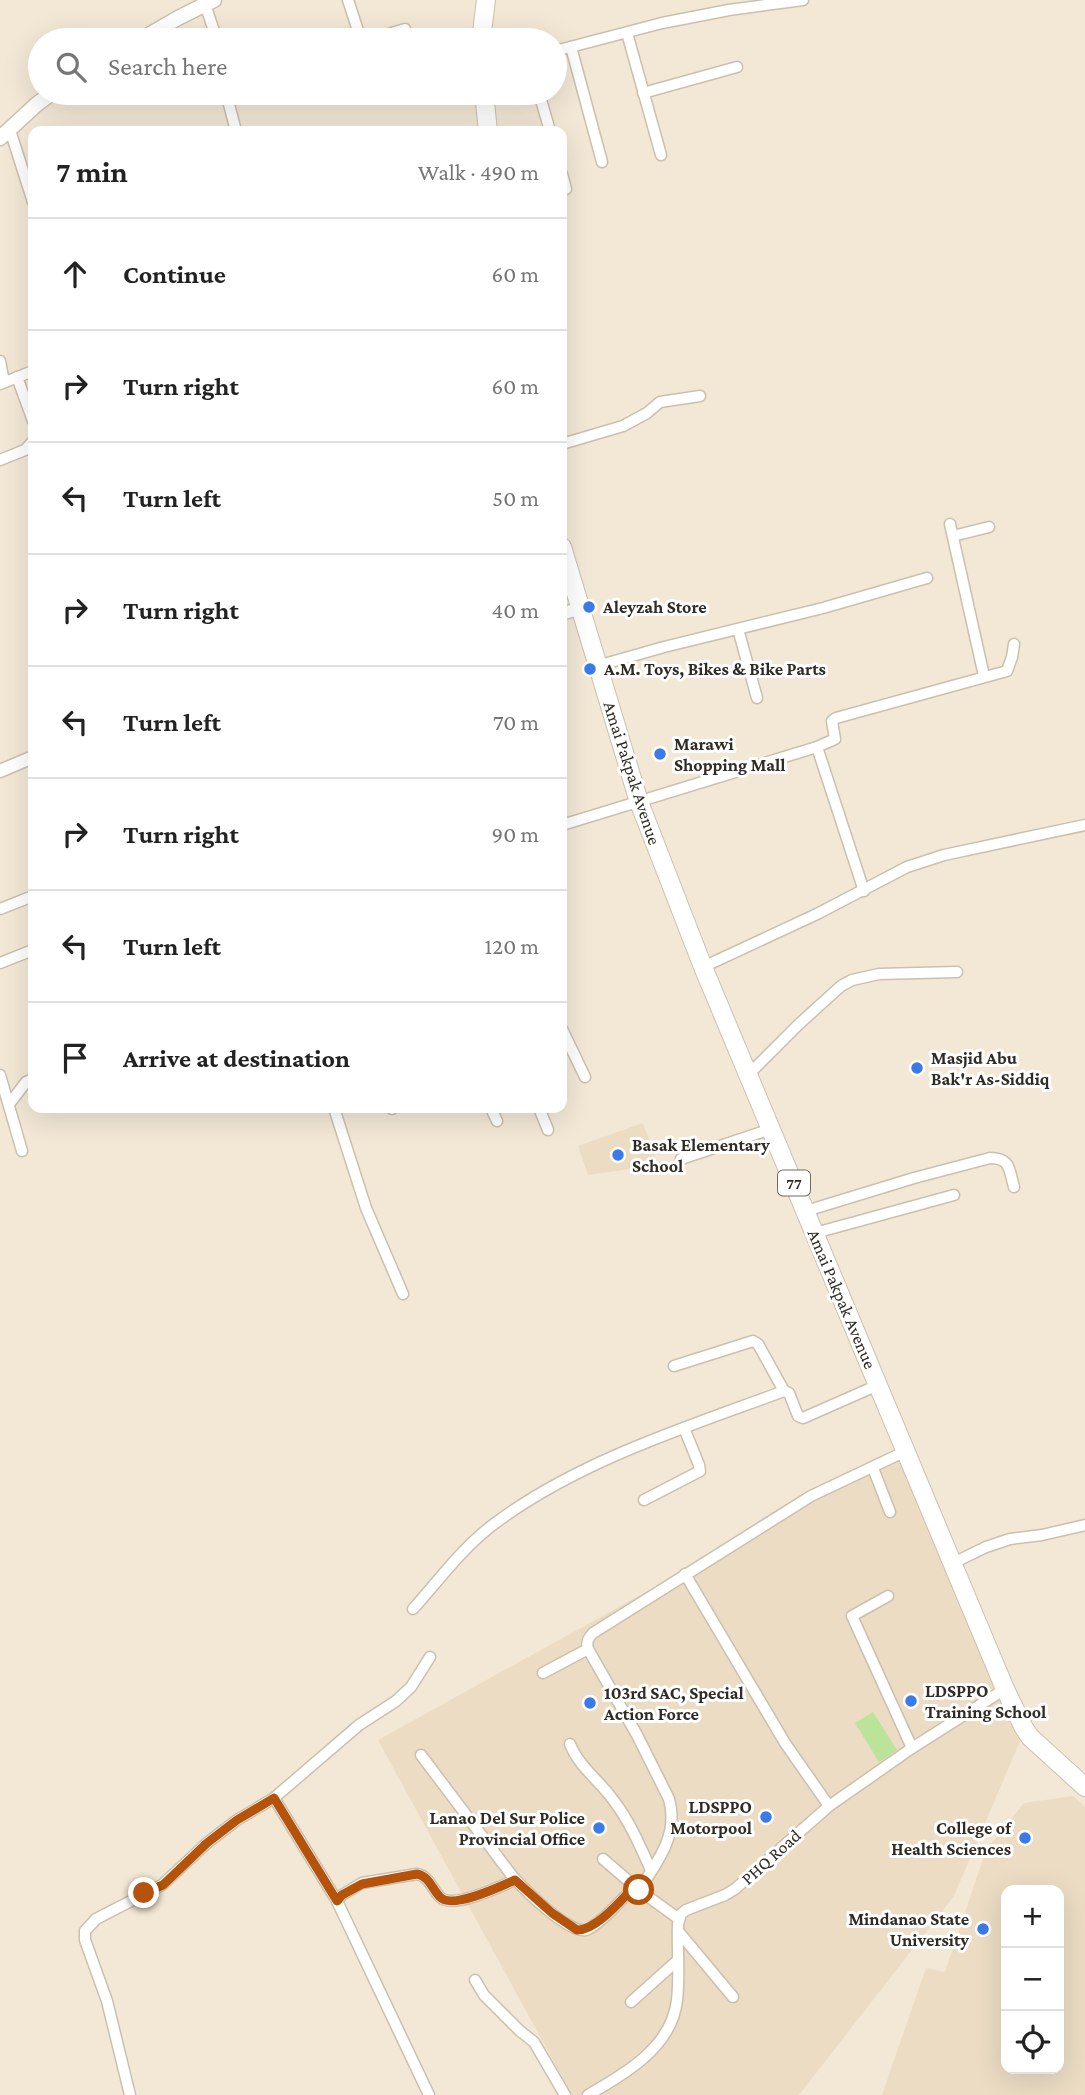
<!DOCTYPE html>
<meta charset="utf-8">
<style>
:root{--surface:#fff;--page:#f2f2f2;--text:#222;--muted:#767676;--line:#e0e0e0}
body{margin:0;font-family:"Crimson Pro",serif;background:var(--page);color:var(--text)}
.controls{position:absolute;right:21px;bottom:21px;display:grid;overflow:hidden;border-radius:14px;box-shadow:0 7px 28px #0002}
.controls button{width:63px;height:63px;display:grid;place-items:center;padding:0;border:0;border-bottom:2px solid var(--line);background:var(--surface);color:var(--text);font:35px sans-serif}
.stop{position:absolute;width:21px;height:21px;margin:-16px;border:5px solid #b45309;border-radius:50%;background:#fff}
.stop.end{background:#b45309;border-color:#fff;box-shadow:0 2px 7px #0008}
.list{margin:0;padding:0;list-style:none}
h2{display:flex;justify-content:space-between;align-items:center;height:91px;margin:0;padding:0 28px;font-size:30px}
h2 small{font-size:23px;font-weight:400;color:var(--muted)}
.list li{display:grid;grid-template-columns:46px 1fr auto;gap:21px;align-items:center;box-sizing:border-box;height:112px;padding:0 28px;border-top:2px solid var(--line)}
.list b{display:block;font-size:26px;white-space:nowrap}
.list em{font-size:23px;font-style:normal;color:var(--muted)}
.icon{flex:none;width:38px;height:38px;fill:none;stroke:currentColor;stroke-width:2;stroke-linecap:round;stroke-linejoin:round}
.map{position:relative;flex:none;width:1085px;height:2095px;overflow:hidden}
.search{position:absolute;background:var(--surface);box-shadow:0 7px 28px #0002;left:28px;top:28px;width:539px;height:77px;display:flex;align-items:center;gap:18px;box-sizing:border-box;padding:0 24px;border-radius:38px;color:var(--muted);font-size:26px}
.panel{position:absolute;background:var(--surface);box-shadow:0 7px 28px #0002;left:28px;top:126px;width:539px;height:987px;border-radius:14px}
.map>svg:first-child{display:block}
.built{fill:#ebdcc3;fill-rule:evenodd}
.green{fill:#bbe49a}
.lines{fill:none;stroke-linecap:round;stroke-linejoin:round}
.minor-casing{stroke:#cac0ae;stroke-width:13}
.tertiary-casing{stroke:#cac0ae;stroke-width:15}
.secondary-casing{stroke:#cac0ae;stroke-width:17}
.trunk-casing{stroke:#cac0ae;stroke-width:20}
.minor{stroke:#fff;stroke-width:10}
.tertiary{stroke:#fff;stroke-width:12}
.secondary{stroke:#fff;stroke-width:14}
.trunk{stroke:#fff;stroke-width:18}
.route{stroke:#b45309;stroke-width:9}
.poi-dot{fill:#3b7be9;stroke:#fff;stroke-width:2.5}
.labels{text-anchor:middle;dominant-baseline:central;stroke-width:6;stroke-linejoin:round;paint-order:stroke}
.shield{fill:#fff;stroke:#6e6b66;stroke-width:2}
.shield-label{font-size:16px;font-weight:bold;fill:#302c25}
.poi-label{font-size:18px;font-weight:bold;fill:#302c25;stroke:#fff;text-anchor:start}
.street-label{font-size:18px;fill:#302c25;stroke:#fff}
</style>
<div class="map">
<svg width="1085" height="2095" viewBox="0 0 1085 2095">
<rect width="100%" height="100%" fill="#f3e8d6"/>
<g class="built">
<polygon points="643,1123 658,1165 588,1175 578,1146"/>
<polygon points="901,1460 1023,1734 954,1896 799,2095 572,2095 378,1740 816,1498"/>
<path d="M1073,1796L1085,1807V2095H882L926,1968L945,1972L986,1850L1024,1803ZM1006,1890H1059V2069H1006Z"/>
</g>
<polygon class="green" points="873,1712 897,1750 879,1762 855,1723"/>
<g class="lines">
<defs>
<g id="minor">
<polyline points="348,0 361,40"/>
<polyline points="205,4 217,40"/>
<polyline points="627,33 661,155"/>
<polyline points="369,40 405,29"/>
<polyline points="571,47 602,162"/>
<polyline points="555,51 662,23 729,10 803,0"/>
<polyline points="226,93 236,131"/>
<polyline points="539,93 550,131"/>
<polyline points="643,93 737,67"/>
<polyline points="10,130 33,202"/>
<polyline points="562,174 566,189"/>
<polyline points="0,361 4,382"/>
<polyline points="17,377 33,421"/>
<polyline points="0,384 33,371"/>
<polyline points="562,444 623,426 647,413 660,402 700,396"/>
<polyline points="0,460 25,450 33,441"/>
<polyline points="950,524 984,676"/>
<polyline points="953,536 989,527"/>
<polyline points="738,629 757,698"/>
<polyline points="597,666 664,647 823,608 927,578"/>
<polyline points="817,747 835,739 832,721 836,718 1007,671 1012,657 1014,644"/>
<polyline points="562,825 817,747 864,891"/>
<polyline points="0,909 33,896"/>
<polyline points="0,963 33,950"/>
<polyline points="703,967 817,914 907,867 944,855 1085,825"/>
<polyline points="562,1029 585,1077"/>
<polyline points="0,1075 22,1151"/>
<polyline points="748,1075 799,1024 841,986 852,980 879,974 957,972"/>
<polyline points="10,1103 26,1082 33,1079"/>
<polyline points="334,1108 366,1208 403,1294"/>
<polyline points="392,1108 392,1109"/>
<polyline points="491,1108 497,1121"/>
<polyline points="539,1108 548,1130"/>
<polyline points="681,1159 771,1129"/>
<path d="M806,1211L914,1178L990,1158C1011,1158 1009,1170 1014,1187"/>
<polyline points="815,1233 954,1195"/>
<polyline points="674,1366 753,1341 758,1344 784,1391"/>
<polyline points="873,1468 890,1512"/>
<polyline points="644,1500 700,1471 699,1465 684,1428"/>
<polyline points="953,1563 986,1547 1010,1539 1042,1535 1085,1525"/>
<polyline points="685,1574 785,1743 829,1806"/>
<polyline points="888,1596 852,1616 912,1748"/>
<path d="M413,1609C439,1580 463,1547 494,1524C578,1461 687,1427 784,1391L789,1393L798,1416L803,1418L878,1385"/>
<polyline points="543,1673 588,1649"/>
<path d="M570,1744C579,1767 600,1781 614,1801C630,1822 640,1846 651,1870"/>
<path d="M421,1755L513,1877C524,1889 570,1935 586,1930C600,1925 624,1897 635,1886"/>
<polyline points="274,1798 337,1901 429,2095"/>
<polyline points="603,1859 639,1890 679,1919"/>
<path d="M639,1890C658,1861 679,1835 669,1799L637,1735L588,1649C586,1642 588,1638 593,1633L811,1496L906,1451"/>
<path d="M337,1901L342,1895L362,1883L417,1874C429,1876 432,1889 440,1897C453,1910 501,1886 515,1880"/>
<polyline points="678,1931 733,1997"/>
<polyline points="475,1980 484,1995 520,2031 534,2042 565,2095"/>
<polyline points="631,2002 678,1960"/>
<polyline points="130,2095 107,2001 85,1940 85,1931 96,1919 162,1885 207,1843 237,1820 274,1798 359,1725 396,1701 411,1687 430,1657"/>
<path d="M588,2095C625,2074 672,2047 677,2000C680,1975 677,1949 678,1924L681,1914L686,1910L725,1895L735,1889L829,1806L912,1748L1005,1689"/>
</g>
<g id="tertiary">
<polyline points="562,614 580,608"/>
<polyline points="0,771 33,757"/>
</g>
<g id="secondary">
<polyline points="140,40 178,18 214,0"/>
<polyline points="0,138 37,104 52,93"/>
</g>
<g id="trunk">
<polyline points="481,40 486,0"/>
<polyline points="484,93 488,131"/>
<polyline points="562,547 639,802 703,967 1005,1689 1024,1728 1030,1737 1085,1787"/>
</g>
</defs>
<use href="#minor" class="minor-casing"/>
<use href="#tertiary" class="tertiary-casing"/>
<use href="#secondary" class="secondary-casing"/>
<use href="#trunk" class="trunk-casing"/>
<use href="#minor" class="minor"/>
<use href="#tertiary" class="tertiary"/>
<use href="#secondary" class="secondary"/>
<use href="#trunk" class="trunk"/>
</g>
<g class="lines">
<path class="route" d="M144,1893L163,1885L207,1843L237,1820L274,1798L337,1901L342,1895L362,1884L417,1874C429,1876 432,1889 440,1897C452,1910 501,1886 515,1880L552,1913L577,1930C596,1931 622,1899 635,1886L639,1890"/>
</g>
<g class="poi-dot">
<circle cx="589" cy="607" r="7"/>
<circle cx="590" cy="669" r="7"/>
<circle cx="660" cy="754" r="7"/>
<circle cx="917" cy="1068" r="7"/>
<circle cx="618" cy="1155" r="7"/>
<circle cx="911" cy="1701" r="7"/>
<circle cx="590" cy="1703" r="7"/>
<circle cx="766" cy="1817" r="7"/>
<circle cx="599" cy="1828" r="7"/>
<circle cx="1025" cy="1838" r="7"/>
<circle cx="983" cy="1929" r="7"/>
</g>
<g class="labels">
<rect class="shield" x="778" y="1170.5" width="32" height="25" rx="5"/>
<g class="shield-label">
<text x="794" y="1183">77</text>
</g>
<g class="poi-label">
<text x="603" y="607">Aleyzah Store</text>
<text x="604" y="669">A.M. Toys, Bikes &amp; Bike Parts</text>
<text x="674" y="744">Marawi<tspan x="674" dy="21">Shopping Mall</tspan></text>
<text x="931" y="1058">Masjid Abu<tspan x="931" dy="21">Bak'r As-Siddiq</tspan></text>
<text x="632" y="1145">Basak Elementary<tspan x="632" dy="21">School</tspan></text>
<text x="925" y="1691">LDSPPO<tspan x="925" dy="21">Training School</tspan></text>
<text x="604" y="1693">103rd SAC, Special<tspan x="604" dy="21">Action Force</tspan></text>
<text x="752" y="1807" text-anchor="end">LDSPPO<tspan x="752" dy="21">Motorpool</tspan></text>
<text x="585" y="1818" text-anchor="end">Lanao Del Sur Police<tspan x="585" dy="21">Provincial Office</tspan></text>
<text x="1011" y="1828" text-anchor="end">College of<tspan x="1011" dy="21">Health Sciences</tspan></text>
<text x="969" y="1919" text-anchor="end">Mindanao State<tspan x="969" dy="21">University</tspan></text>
</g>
<g class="street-label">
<text transform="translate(632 773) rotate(72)">Amai Pakpak Avenue</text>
<text transform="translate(842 1299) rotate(67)">Amai Pakpak Avenue</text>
<text transform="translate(771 1857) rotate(-42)">PHQ Road</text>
</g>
</g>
</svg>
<div class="controls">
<button>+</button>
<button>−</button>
<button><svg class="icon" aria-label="locate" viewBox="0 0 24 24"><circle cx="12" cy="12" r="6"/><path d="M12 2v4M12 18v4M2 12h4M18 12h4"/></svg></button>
</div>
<div class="stop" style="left:639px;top:1890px"></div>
<div class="stop end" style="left:144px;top:1893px"></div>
<div class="search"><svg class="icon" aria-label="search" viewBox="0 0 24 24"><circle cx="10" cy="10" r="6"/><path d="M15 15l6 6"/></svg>Search here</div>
<section class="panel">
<h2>7 min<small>Walk · 490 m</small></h2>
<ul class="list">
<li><svg class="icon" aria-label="ahead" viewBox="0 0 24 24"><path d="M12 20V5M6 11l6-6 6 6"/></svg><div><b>Continue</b></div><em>60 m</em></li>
<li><svg class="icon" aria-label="right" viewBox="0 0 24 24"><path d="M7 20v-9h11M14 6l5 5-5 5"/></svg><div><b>Turn right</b></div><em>60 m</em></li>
<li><svg class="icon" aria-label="left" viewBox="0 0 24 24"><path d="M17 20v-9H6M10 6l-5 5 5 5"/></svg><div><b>Turn left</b></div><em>50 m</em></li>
<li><svg class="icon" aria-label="right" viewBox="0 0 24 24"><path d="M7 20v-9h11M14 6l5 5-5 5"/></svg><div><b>Turn right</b></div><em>40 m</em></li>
<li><svg class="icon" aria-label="left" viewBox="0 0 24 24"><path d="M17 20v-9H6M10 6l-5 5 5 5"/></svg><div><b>Turn left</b></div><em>70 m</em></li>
<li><svg class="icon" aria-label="right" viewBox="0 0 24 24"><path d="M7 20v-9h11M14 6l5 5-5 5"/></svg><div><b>Turn right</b></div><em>90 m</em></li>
<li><svg class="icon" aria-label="left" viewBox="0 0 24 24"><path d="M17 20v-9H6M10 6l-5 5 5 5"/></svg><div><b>Turn left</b></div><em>120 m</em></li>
<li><svg class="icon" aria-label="arrive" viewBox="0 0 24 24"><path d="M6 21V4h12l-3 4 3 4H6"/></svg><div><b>Arrive at destination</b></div></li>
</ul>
</section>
</div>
